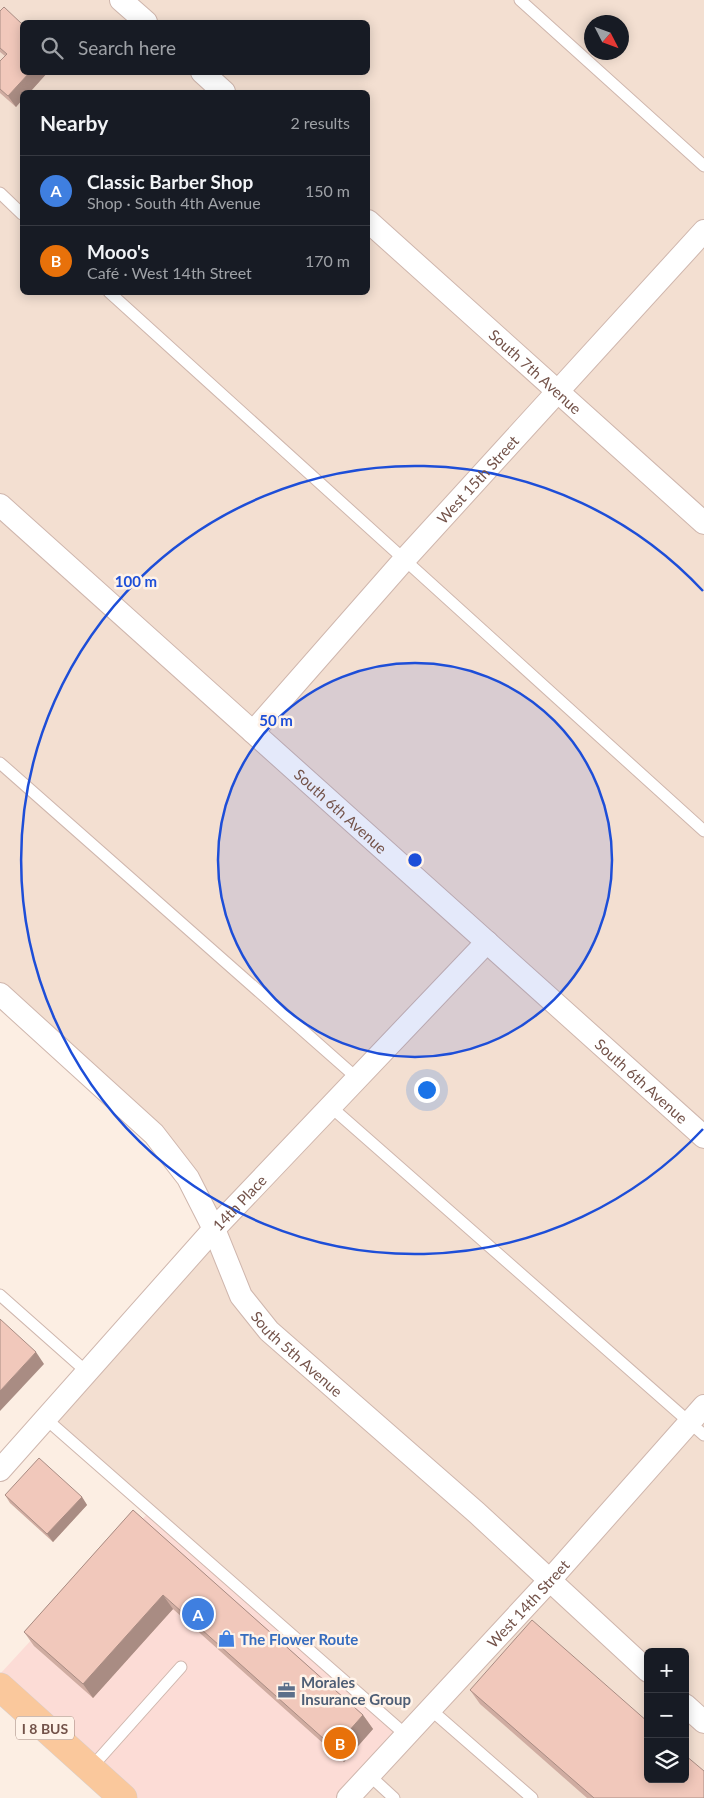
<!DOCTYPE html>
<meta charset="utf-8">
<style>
:root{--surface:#171b24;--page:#20242c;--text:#f1f3f6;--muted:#9ea1a6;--line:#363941;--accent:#0f766e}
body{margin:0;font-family:Lato,sans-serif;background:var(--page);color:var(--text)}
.controls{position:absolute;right:15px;bottom:15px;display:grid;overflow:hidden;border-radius:8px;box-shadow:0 2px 12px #0003}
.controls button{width:45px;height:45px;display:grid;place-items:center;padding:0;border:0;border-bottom:1px solid var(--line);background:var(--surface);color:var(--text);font:25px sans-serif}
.compass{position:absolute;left:584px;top:15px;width:45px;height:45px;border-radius:50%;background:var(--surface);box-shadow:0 2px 12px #0003;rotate:132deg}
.you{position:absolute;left:426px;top:1089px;width:18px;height:18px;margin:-12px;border:4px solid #fff;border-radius:50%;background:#1a73e8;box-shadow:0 0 0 8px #1a73e833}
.badge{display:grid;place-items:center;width:32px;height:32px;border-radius:50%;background:var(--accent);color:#fff;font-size:16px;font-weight:700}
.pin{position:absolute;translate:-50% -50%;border:2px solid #fff;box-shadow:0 1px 5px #0006}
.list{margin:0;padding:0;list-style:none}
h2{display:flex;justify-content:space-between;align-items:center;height:65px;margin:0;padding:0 20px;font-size:21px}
h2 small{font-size:16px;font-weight:400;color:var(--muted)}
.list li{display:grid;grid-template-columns:32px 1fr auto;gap:15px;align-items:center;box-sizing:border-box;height:70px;padding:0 20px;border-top:1px solid var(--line)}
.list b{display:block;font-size:19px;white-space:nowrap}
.list p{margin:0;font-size:16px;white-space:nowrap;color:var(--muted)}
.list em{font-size:16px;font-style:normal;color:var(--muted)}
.icon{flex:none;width:28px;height:28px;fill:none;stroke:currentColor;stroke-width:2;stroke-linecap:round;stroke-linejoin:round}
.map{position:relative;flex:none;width:704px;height:1798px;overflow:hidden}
.search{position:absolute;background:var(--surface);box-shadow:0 2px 12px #0003;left:20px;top:20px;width:350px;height:55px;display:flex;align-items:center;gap:12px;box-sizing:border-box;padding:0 18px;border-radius:8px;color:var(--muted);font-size:19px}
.panel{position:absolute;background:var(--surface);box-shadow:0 2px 12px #0003;left:20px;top:90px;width:350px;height:205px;border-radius:8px}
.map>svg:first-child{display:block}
.residential{fill:#f3dfd1;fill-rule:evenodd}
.commercial{fill:#fcdcd6}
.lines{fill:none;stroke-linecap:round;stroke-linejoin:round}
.lane-casing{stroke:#cfb6ad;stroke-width:13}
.street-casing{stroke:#cfb6ad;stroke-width:24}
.primary-casing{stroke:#d8cfcc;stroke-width:29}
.lane{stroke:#fff;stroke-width:11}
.street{stroke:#fff;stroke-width:22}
.primary{stroke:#fac89c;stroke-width:28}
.wall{fill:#cfaca1}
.shaded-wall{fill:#a98c83}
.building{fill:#f1c8bb;stroke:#a98c83}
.ring{fill:none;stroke:#1d4ed8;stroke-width:2.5}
.labels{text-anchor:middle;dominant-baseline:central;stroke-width:5;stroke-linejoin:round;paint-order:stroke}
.shield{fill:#fff3e9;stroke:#9d8279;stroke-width:1}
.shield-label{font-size:14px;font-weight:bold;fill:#735249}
.street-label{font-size:15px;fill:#735249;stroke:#fff3e9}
.shop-label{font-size:15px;font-weight:bold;fill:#366cbe;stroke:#fff3e9;text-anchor:start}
.service-label{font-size:15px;font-weight:bold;fill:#4e5e75;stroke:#fff3e9;text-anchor:start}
.centre{fill:#1d4ed8;stroke:#fff3e9;stroke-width:2.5}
.ring-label{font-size:15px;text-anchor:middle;font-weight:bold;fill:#1d4ed8;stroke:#fff3e9;stroke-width:5;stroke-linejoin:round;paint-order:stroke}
</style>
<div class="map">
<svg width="704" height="1798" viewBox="0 0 704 1798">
<rect width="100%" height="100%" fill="#fceee3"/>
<path class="residential" d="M0,0H704V1798H348L405,1735L46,1419L214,1229L154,1134L0,994ZM22,22H368V72H22ZM592,22H622V52H592ZM22,92H368V292H22ZM648,1652H685V1779H648Z"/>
<polygon class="commercial" points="150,1511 406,1735 348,1798 123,1798 0,1674"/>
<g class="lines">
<defs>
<g id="lane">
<polyline points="520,0 704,166"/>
<polyline points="0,193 22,214"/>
<polyline points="109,292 704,831"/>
<polyline points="0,763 358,1079"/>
<polyline points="331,1107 704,1435"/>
<polyline points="0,1295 88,1373"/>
<polyline points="46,1419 406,1735"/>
<polyline points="430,1709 532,1798"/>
<polyline points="90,1769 181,1667"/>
<polyline points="369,1775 394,1798"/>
</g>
<g id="street">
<polyline points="121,0 146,22"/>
<polyline points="202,72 224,92"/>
<path id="s1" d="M368,221L704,523"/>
<path id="s2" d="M0,505L704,1137"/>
<path id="s3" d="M253,732L404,560L704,231"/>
<path id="s4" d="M0,994L154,1134L188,1178L214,1229L241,1296L269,1331L477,1513L648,1671"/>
<path id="s5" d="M0,1470L214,1229L487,942"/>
<polyline points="685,1705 704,1722"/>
<path id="s6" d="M348,1798L549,1581L704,1406"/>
</g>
<polyline id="primary" points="0,1687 123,1798"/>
</defs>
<use href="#lane" class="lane-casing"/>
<use href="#street" class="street-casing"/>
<use href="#primary" class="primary-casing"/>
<use href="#lane" class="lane"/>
<use href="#street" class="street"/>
<use href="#primary" class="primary"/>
</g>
<g class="wall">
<polygon points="0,11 22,72 48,72 30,92 22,92 22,100 16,107 0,93 0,61 5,56 0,52"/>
<polygon points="5,1495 82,1497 87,1505 53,1542 10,1503"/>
<polygon points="133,1510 363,1715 373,1729 344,1762 173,1609 93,1698 34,1646 24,1632"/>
<polygon points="470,1690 704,1798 587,1798 480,1704"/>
</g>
<g class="shaded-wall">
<polygon points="30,72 48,72 30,92 22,92 22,100 16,107 8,96"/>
<polygon points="36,1352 44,1364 0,1411 0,1391"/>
<polygon points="82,1497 87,1505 53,1542 47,1534"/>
<polygon points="163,1595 173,1609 93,1698 83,1684"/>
<polygon points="363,1715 373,1729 344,1762 334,1748"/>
</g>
<g class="building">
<polygon points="4,7 22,24 22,72 30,72 8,96 0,89 0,61 7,54 0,48 0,11"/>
<polygon points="0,1319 36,1352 0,1391"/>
<polygon points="39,1458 82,1497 47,1534 5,1495"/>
<polygon points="133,1510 363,1715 334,1748 163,1595 83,1684 24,1632"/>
<polygon points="532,1620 648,1722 648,1779 685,1779 685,1755 704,1771 704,1798 594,1798 470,1690"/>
</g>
<circle cx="415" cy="860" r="197" fill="#1d4ed8" fill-opacity=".12"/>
<g class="ring">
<circle cx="415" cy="860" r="197"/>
<path d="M703 1129A394 394 0 1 1 703 591"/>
</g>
<defs>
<symbol id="shop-bare" viewBox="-9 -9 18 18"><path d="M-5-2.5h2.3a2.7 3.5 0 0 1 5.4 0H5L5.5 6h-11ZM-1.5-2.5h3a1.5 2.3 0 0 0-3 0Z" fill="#3f7fe0" stroke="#fff3e9" stroke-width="2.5" paint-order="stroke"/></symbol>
<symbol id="office-bare" viewBox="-9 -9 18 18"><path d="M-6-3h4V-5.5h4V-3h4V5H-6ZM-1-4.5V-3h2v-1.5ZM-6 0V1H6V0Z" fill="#5c6f8a" stroke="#fff3e9" stroke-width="2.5" paint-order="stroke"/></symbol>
</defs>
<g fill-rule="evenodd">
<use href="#shop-bare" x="214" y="1626" width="25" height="25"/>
<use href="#office-bare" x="274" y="1678" width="25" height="25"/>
</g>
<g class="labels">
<rect class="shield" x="16" y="1716.5" width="58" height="23" rx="4"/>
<g class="shield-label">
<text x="45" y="1728">I 8 BUS</text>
</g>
<g class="street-label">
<text stroke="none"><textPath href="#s1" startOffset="225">South 7th Avenue</textPath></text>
<text stroke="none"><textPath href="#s3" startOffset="338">West 15th Street</textPath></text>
<text stroke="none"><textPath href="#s2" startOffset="458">South 6th Avenue</textPath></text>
<text stroke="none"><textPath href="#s2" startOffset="862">South 6th Avenue</textPath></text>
<text stroke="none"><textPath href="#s5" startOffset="359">14th Place</textPath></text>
<text stroke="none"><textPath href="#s4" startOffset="474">South 5th Avenue</textPath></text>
<text stroke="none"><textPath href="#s6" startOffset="265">West 14th Street</textPath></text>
</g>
<g class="shop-label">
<text x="240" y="1639">The Flower Route</text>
</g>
<g class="service-label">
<text x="301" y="1682">Morales<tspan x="301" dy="17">Insurance Group</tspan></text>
</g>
</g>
<circle cx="415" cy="860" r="8" class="centre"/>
<g class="ring-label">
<text x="136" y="587">100 m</text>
<text x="276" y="726">50 m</text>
</g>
</svg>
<div class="controls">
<button>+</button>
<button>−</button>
<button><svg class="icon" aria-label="layers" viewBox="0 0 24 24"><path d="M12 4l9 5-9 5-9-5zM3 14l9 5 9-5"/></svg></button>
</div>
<svg class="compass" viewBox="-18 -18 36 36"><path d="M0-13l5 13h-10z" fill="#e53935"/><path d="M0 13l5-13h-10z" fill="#9ea1a6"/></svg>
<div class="you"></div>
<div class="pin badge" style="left:198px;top:1614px;background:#3f7fe0">A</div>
<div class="pin badge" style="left:340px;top:1743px;background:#e8710a">B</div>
<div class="search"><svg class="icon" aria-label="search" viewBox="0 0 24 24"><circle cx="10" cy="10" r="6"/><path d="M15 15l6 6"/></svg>Search here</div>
<section class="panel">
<h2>Nearby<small>2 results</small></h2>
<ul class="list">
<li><span class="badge" style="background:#3f7fe0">A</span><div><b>Classic Barber Shop</b><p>Shop · South 4th Avenue</p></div><em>150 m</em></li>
<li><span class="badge" style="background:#e8710a">B</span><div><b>Mooo's</b><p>Café · West 14th Street</p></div><em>170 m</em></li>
</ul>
</section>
</div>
